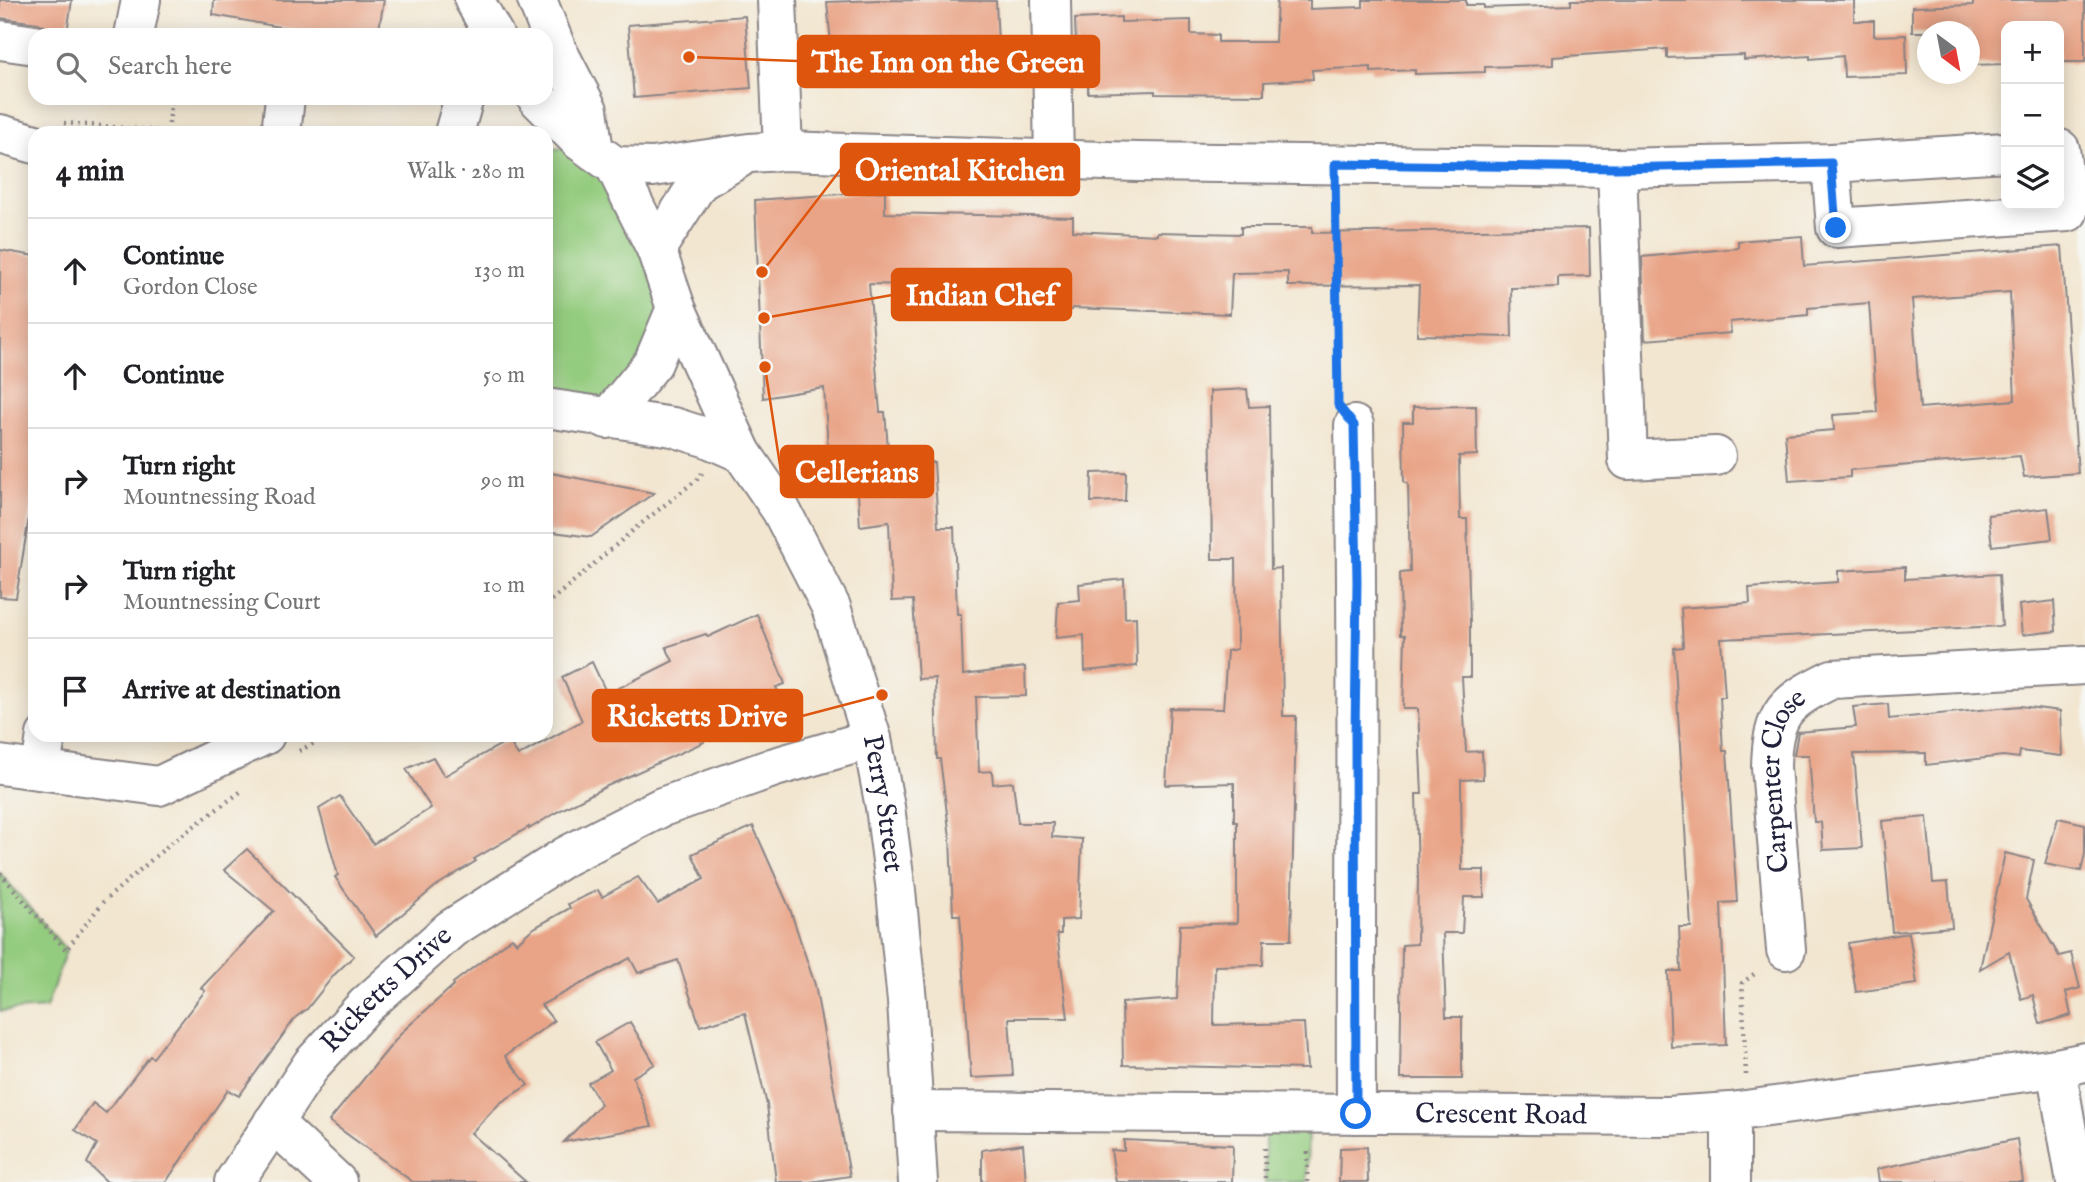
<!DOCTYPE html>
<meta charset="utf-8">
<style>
:root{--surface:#fff;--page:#f2f2f2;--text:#202124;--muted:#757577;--line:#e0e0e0}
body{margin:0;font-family:"IM FELL English",serif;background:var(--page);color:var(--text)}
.controls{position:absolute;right:21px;top:21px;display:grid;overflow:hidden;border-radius:14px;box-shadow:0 4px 18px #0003}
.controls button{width:63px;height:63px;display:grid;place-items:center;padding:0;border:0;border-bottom:2px solid var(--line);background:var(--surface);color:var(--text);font:35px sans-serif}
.compass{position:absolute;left:1917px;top:21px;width:63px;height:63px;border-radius:50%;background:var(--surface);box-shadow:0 4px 18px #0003;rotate:148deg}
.stop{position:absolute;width:21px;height:21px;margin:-16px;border:5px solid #1a73e8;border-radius:50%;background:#fff}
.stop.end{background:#1a73e8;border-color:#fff;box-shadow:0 2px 7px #0008}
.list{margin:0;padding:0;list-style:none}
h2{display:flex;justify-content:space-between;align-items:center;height:91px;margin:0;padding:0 28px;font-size:30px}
h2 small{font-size:23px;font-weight:400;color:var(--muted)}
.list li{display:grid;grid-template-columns:46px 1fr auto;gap:21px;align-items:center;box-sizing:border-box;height:105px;padding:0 28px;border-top:2px solid var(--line)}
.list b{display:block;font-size:26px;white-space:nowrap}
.list p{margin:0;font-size:23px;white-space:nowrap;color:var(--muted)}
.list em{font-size:23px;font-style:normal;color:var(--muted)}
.icon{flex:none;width:38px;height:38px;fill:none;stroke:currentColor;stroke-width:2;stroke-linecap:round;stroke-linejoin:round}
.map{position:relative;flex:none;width:2085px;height:1182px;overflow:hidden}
.search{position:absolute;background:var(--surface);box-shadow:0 4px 18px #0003;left:28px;top:28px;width:525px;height:77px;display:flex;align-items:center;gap:18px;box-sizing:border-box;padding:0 24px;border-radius:21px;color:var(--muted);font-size:26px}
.panel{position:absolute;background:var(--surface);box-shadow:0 4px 18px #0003;left:28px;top:126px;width:525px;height:616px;border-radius:21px}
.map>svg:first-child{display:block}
.green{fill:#94cc7f;stroke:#5b775d;stroke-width:2}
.building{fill:#e9a487;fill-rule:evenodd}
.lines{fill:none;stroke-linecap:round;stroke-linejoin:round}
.minor-casing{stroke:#8a8486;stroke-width:42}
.path{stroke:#8a8486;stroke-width:4.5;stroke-dasharray:2 5;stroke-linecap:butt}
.minor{stroke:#fff;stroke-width:38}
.route{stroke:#1a73e8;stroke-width:9}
.labels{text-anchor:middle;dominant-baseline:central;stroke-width:6;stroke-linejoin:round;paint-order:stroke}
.street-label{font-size:28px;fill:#22223b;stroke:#f6f6f2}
.leader{fill:none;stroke:#de560e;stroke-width:2.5}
.callout-dot{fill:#de560e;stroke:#f6f6f2;stroke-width:2.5}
.callout{fill:#de560e;stroke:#de560e;stroke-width:2.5}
.callout-label{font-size:30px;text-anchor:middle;font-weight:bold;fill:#fff}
</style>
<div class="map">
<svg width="2085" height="1182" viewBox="0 0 2085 1182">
<rect width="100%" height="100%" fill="#f6f6f2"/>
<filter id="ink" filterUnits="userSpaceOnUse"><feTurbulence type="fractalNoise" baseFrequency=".0143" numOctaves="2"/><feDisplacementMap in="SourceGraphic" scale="14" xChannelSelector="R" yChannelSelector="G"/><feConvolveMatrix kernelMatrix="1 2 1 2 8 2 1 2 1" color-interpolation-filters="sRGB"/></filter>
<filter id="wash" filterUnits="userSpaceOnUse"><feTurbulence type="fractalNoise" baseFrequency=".00686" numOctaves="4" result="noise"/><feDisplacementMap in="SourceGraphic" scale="28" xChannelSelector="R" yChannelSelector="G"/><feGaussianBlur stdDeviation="1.57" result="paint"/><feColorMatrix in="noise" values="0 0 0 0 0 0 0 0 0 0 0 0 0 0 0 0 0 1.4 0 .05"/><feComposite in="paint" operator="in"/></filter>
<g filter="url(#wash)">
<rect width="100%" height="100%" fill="#f2e6d0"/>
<g class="green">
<polygon points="578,148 610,170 668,308 611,406 546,393 546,149"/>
<polygon points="0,873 66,950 46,1008 0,1011"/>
<polygon points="1265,1113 1308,1113 1307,1182 1265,1182"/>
</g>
<g id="blocks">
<g class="building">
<polygon points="0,0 72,0 67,33 49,29 38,23 0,18"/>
<polygon points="214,0 384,0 378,35 297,32 297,30 213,15"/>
<polygon points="878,0 996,1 998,44 831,44 827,2"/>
<polygon points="1277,0 1310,0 1310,9 1363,7 1363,0 1466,0 1466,5 1484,5 1484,8 1571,5 1571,0 1854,0 1854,21 1874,21 1874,36 1906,35 1907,75 1844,77 1843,56 1810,59 1810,56 1744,60 1744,55 1667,58 1667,49 1553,57 1553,65 1485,67 1485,72 1415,74 1415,70 1371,72 1371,67 1312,70 1313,79 1264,82 1264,95 1155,94 1155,91 1088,93 1088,82 1077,79 1075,19 1121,17 1121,22 1191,20 1191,34 1218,35 1218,42 1275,42"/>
<polygon points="1973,0 2085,0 2085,62 2059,62 2059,26 2006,26 2006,64 1970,65 1970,32 1912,32 1912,7 1973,5"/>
<polygon points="745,16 751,88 634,98 628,25"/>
<polygon points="885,191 885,213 1073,217 1073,231 1157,235 1157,232 1241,234 1241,227 1312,227 1312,233 1589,228 1590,276 1558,277 1558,287 1511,288 1512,337 1417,335 1419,285 1288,286 1288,272 1232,273 1230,314 1072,308 1072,310 970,309 970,293 946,292 947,286 869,284 880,412 885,412 889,459 907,458 907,463 934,462 938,527 954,527 957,614 961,614 963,675 1025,667 1026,696 976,697 979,772 992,771 993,784 1013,782 1018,823 1053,823 1052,837 1082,839 1079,919 1061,920 1061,934 1057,934 1068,1018 1009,1018 1013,1076 971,1078 960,915 953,915 950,837 940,759 937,759 935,678 918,679 913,600 892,601 889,522 860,526 855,446 828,448 824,388 763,398 755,200"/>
<path d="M1802,236L1804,266L2062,246L2078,473L2024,477L2020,456L1850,470V477L1789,481L1785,434L1834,430L1833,415L1877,412L1869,303L1808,308V315L1730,322L1731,333L1645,340L1642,257L1738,248V241ZM2010,292L2015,400L1920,408L1912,299Z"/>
<polygon points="0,250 35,256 35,480 16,598 0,597"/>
<polygon points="1247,389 1249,407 1269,406 1271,569 1281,568 1283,716 1296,716 1291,940 1264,940 1263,965 1215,966 1214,1025 1304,1023 1307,1069 1123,1065 1122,1003 1177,999 1180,925 1237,923 1237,821 1234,821 1234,783 1166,785 1170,708 1223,709 1227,651 1237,649 1236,559 1212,559 1210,391"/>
<polygon points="1476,406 1477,455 1459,456 1460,519 1467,519 1470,623 1470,677 1462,677 1466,752 1482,751 1483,779 1461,780 1462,870 1484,870 1484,897 1464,897 1462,933 1443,933 1446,1017 1462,1017 1462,1079 1400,1079 1402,945 1417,944 1418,877 1416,794 1422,794 1418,709 1403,709 1405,635 1401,635 1400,573 1410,572 1408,484 1404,482 1403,422 1413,422 1413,407"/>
<polygon points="546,472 654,493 591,537 546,531"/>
<polygon points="1126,472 1125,501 1091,502 1092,473"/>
<polygon points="2048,508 2052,539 1992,546 1988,515"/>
<polygon points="1905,567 1905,579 1999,574 2002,626 1721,639 1725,697 1720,697 1723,751 1727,751 1737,902 1721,903 1726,1045 1671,1047 1668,971 1681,971 1679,927 1691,927 1674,648 1683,647 1681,608 1750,603 1749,588 1838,582 1838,571"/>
<polygon points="1124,579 1125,618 1136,617 1137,666 1085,671 1084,635 1056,638 1058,602 1080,600 1079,584"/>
<polygon points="2054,601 2056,631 2022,635 2019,605"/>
<polygon points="757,614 785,684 776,687 782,702 702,738 704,742 605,787 555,813 529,829 529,827 474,859 476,861 436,886 376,936 335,877 338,875 319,809 340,796 373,844 431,808 406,769 433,757 444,776 509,740 518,756 582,721 562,677 592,662 607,694 673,661 666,647 706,634 708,637"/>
<polygon points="1888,704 1889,719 2020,706 2060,711 2062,756 2020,751 2019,758 2003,756 1926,765 1926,753 1854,754 1862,848 1823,850 1821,822 1814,822 1809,755 1794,755 1798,732 1856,727 1853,707"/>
<polygon points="1927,817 1933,883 1948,882 1952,927 1892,932 1882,821"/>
<polygon points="2058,818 2085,824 2085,854 2081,871 2045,864"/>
<polygon points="753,826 790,909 815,985 850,1176 810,1182 776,1182 767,1105 745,1013 700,1026 678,960 638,973 630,958 541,1005 554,1021 505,1056 528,1085 500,1103 471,1133 526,1182 413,1182 329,1121 403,1031 454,985 453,983 512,938 517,943 532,929 570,908 568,904 598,890 602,897 638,877 658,904 704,879 692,854"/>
<polygon points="247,849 354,956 334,975 307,1009 296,1017 239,1096 228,1090 166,1182 107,1182 87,1163 97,1144 75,1130 93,1103 106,1113 150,1056 153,1058 205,991 201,988 274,911 224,870"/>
<polygon points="2005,853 2034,860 2026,899 2059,956 2071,953 2080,988 2066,992 2071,1015 2040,1024 2033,995 2021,999 2009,952 1980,969"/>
<polygon points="1909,933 1917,984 1856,992 1848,943"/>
<polygon points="630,1022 655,1064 633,1077 652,1126 564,1142 601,1104 588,1083 611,1070 595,1042"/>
<polygon points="2017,1139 2023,1182 1879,1182 1877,1169"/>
<polygon points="1124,1140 1233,1145 1232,1182 1116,1182 1111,1150 1124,1151"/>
<polygon points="1023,1144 1026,1182 982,1182 982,1150"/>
<polygon points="1367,1147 1368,1182 1339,1182 1340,1148"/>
</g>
</g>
</g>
<g filter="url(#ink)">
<use href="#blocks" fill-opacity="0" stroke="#8a8486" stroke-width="2"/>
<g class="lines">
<defs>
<g id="minor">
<polyline points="474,0 494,35"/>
<polyline points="537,0 557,50 588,110 594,151"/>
<polyline points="777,0 783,151"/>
<polyline points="1051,0 1054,160"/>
<polyline points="134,35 141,0"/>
<polyline points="0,40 35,45"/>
<path id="s1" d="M537,98L580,141L615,166L656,249L676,308L742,453L781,510L831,607L872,739L885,807L896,891L907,1001L918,1182"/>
<polyline points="281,133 285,98"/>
<polyline points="454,133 464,98"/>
<polyline points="0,134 35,144"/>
<polyline points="1831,163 1836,228 2068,212 2060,149"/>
<polyline points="615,166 653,167 749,153 783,151 1138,162 1617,168 1831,163 2006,152"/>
<polyline points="1617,168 1628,460 1716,456"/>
<polyline points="656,249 699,182 738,159"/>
<polyline points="546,408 673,427 708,438 742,453"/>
<polyline points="607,419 653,363 676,308"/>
<path d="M1354,425C1359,655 1355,885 1356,1114"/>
<polyline points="0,765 159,786 265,735"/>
<polyline points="41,770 46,735"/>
<path id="s2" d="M1786,950L1771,767C1772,713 1785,702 1832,679L2085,665"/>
<polyline points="2056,1068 2076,1182"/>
<path id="s3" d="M913,1111L1668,1116L1731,1112L2056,1068L2085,1062"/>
<polyline points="1731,1112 1731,1182"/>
<polyline points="273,1122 337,1182"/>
<path id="s4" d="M234,1182L312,1064L365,1006L451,929L566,856L662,807L775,767L872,739"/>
</g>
</defs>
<use href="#minor" class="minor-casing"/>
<g class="path">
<polyline points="64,123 185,133"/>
<polyline points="168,131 172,98"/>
<polyline points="1335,200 1338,391"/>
<polyline points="546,605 637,527 700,477 702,473"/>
<polyline points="299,751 329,735"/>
<polyline points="0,873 66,950 103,902 171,843 243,790"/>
<polyline points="1746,1075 1742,983 1757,972"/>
<polyline points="1265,1148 1265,1182"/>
<polyline points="1307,1182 1308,1149"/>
</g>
<use href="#minor" class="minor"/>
</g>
</g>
<g class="lines" filter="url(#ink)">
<polyline class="route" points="1356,1114 1355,735 1357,581 1354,425 1338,405 1335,164 1617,168 1831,163 1836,228"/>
</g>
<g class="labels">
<g class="street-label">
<text stroke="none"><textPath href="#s2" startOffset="172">Carpenter Close</textPath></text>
<text stroke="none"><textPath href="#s1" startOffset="800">Perry Street</textPath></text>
<text stroke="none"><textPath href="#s4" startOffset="247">Ricketts Drive</textPath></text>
<text stroke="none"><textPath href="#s3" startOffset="588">Crescent Road</textPath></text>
</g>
</g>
<path class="leader" d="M689 57L798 61M762 272L841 169M764 318L892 295M765 367L781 472M882 695L802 716"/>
<g class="callout-dot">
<circle cx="689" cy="57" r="7"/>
<circle cx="762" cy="272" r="7"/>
<circle cx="764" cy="318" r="7"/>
<circle cx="765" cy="367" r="7"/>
<circle cx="882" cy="695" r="7"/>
</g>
<g class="callout">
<rect x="798" y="36" width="301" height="51" rx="7"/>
<rect x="841" y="144" width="238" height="51" rx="7"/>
<rect x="892" y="269" width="179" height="51" rx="7"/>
<rect x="781" y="446" width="152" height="51" rx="7"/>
<rect x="593" y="690" width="209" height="51" rx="7"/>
</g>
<g class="callout-label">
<text x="948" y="72">The Inn on the Green</text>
<text x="960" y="180">Oriental Kitchen</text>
<text x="981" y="305">Indian Chef</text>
<text x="857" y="482">Cellerians</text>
<text x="697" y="726">Ricketts Drive</text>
</g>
</svg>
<div class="controls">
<button>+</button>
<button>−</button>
<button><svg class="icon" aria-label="layers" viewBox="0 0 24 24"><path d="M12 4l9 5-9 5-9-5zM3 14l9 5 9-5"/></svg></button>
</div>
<svg class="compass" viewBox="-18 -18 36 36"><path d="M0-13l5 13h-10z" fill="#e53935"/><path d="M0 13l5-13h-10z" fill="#757577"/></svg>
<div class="stop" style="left:1356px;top:1114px"></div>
<div class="stop end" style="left:1836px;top:228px"></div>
<div class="search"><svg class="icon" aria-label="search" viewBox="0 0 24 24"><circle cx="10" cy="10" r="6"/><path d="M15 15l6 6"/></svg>Search here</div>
<section class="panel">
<h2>4 min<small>Walk · 280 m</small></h2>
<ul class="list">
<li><svg class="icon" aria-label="ahead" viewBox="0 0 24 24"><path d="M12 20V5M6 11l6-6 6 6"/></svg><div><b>Continue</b><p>Gordon Close</p></div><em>130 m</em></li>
<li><svg class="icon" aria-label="ahead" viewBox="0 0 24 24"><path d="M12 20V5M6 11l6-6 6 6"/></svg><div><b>Continue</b></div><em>50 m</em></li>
<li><svg class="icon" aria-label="right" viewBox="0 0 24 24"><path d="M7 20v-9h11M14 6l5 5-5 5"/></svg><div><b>Turn right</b><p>Mountnessing Road</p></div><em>90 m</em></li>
<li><svg class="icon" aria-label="right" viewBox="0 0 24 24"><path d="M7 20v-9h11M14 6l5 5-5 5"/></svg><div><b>Turn right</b><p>Mountnessing Court</p></div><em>10 m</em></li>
<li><svg class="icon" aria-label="arrive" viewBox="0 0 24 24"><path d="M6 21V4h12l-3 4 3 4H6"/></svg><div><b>Arrive at destination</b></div></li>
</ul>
</section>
</div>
